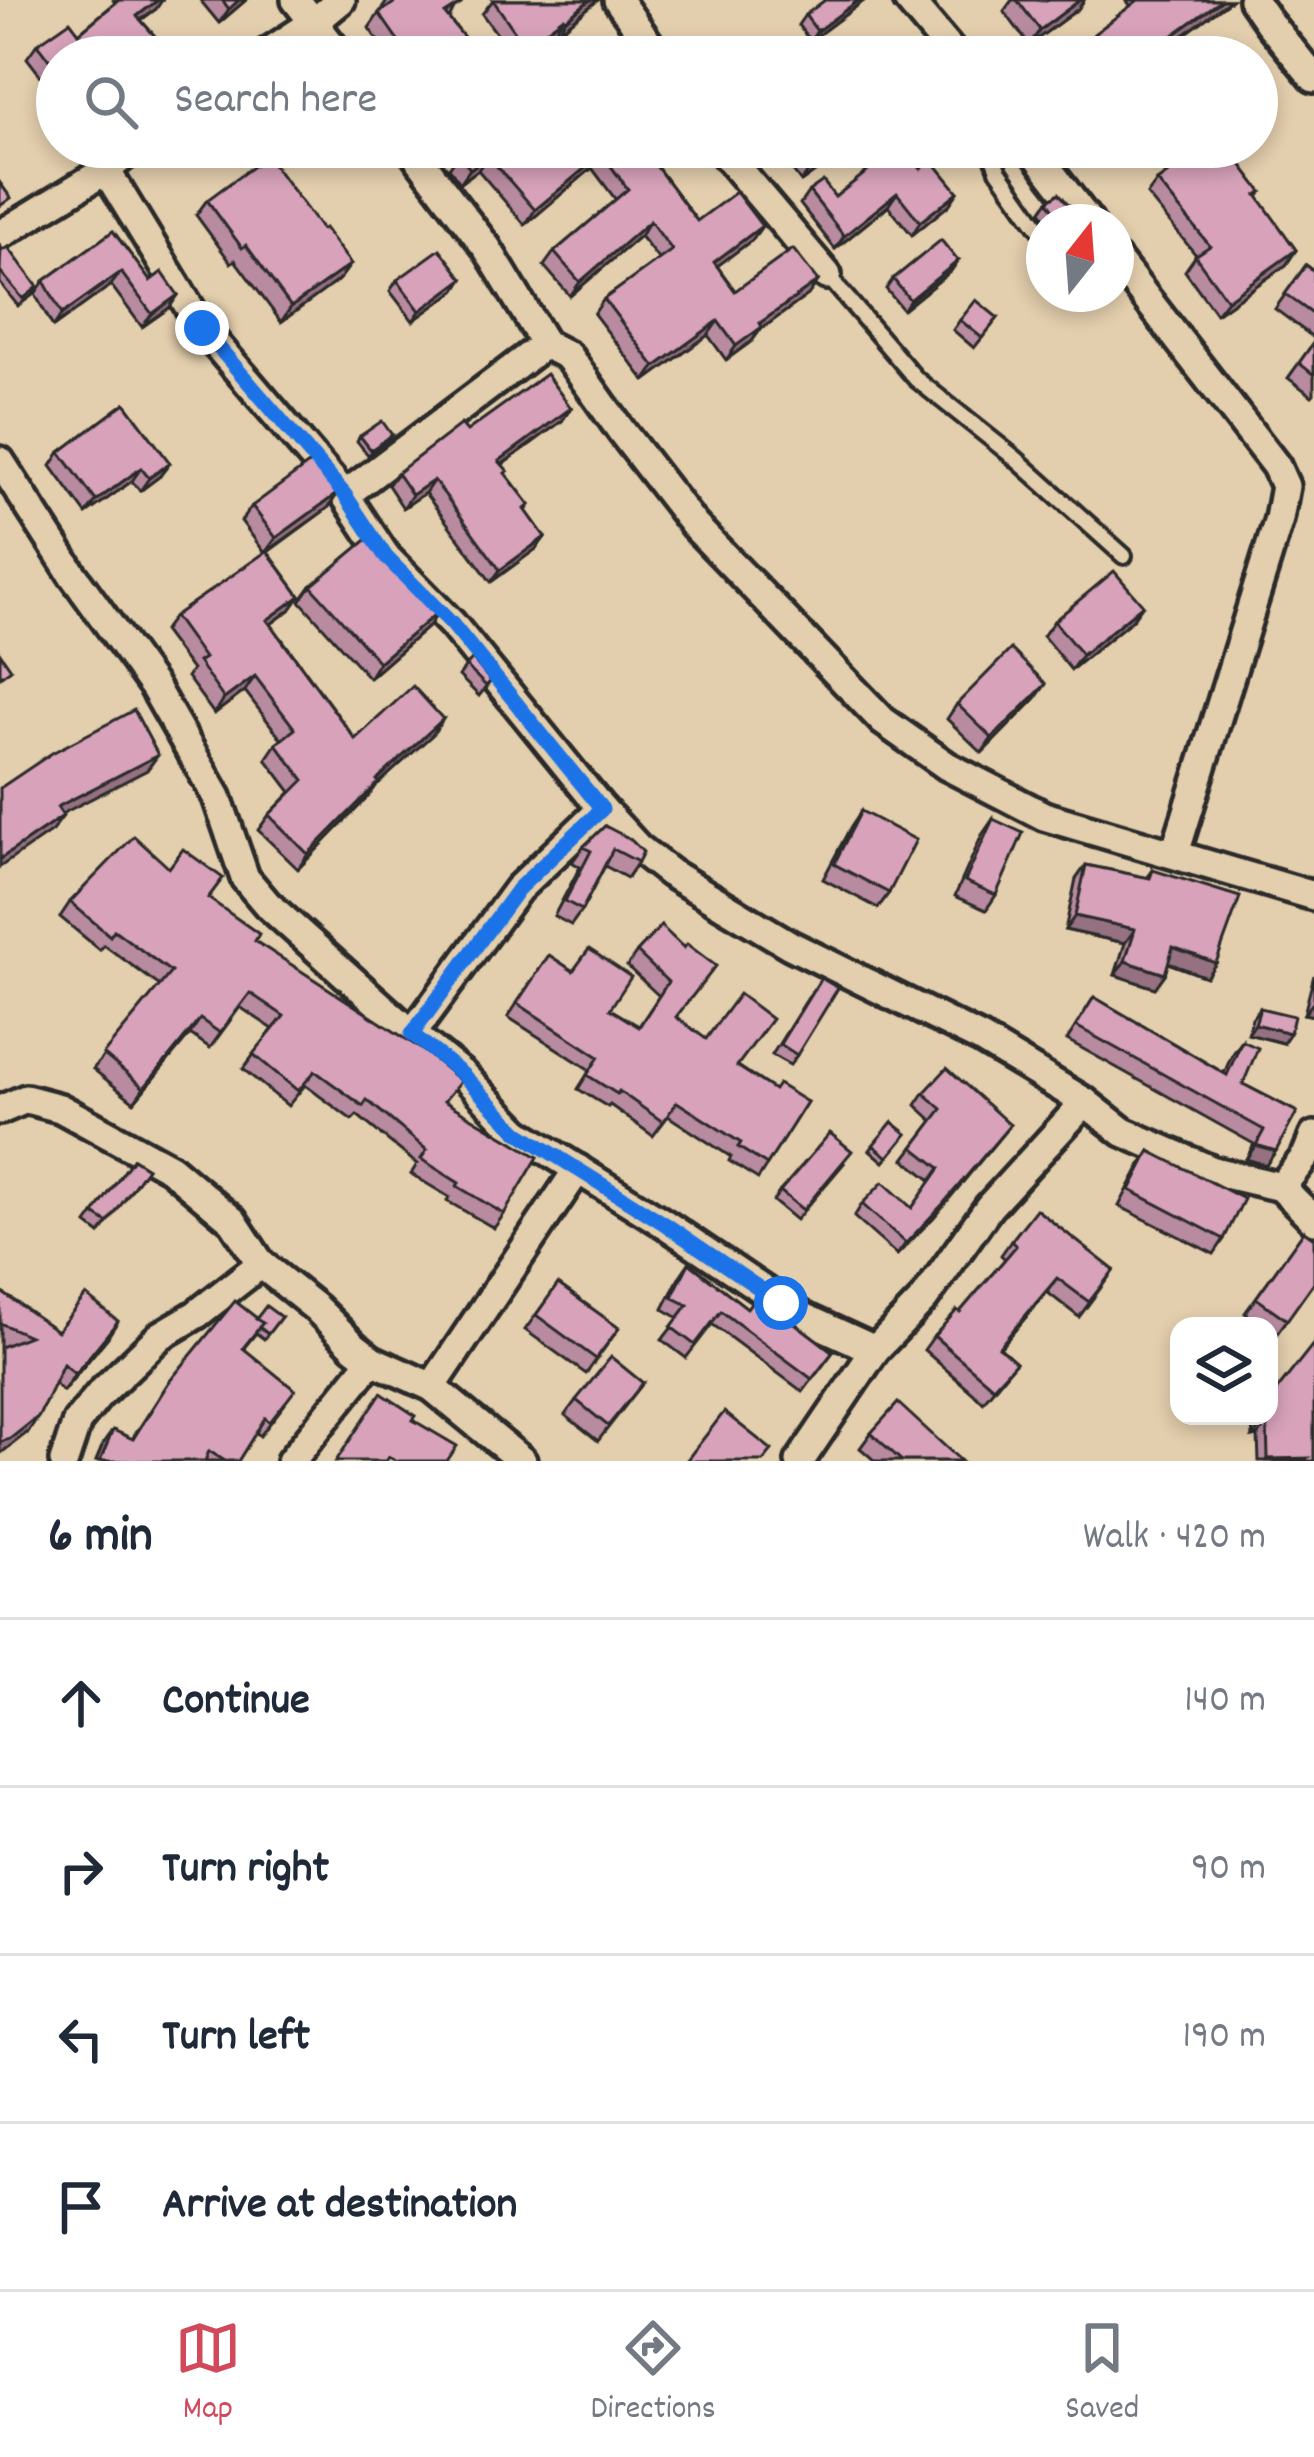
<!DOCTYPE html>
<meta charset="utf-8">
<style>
:root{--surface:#fff;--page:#f2f2f3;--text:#1f2937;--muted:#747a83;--line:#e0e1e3;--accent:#d1495b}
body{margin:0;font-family:Dekko,sans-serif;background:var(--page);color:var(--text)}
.controls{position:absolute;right:36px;bottom:36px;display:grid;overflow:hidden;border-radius:24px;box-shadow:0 6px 18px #0003}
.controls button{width:108px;height:108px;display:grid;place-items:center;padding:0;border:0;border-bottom:3px solid var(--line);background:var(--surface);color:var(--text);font:60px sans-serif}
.compass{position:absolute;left:1026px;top:204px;width:108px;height:108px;border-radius:50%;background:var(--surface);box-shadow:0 6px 18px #0003;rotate:17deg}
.stop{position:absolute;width:36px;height:36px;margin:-27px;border:9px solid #1a73e8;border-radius:50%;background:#fff}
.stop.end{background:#1a73e8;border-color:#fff;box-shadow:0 3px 12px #0008}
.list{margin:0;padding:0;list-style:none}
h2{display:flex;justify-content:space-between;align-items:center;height:156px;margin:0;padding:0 48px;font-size:51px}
h2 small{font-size:39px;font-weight:400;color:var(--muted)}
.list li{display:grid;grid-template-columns:78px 1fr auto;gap:36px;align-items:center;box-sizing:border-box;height:168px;padding:0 48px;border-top:3px solid var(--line)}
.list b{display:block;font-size:45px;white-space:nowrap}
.list em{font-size:39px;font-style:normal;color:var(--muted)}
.icon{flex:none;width:66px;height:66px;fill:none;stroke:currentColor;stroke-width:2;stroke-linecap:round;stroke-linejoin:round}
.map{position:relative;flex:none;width:1314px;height:1461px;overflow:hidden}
.search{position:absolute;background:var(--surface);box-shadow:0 6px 18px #0003;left:36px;right:36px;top:36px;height:132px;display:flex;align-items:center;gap:30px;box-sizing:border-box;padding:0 42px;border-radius:66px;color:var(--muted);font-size:45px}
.sheet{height:828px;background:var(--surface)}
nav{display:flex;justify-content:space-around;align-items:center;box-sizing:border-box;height:168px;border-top:3px solid var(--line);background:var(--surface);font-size:33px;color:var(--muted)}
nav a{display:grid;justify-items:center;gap:6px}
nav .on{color:var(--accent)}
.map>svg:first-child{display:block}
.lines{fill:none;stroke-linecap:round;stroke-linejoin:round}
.service-casing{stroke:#2b2b2b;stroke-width:22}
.minor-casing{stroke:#2b2b2b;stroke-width:36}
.service{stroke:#e3cead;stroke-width:14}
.minor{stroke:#e3cead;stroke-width:27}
.wall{fill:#b98ba0;stroke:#2b2b2b;stroke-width:3}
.shaded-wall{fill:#967182;stroke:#2b2b2b;stroke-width:3}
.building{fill:#d7a2ba;stroke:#2b2b2b;stroke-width:3}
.route{stroke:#1a73e8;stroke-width:15}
</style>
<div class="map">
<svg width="1314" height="1461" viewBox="0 0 1314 1461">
<rect width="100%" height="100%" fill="#e3cead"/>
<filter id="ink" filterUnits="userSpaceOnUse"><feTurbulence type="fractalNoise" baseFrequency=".00833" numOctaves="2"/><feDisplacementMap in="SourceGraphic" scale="24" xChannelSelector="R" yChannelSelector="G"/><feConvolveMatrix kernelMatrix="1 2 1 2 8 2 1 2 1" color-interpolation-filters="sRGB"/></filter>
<g filter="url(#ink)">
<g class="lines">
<defs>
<g id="service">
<polyline points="989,147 998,170 1044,235"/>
<polyline points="827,275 916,379 1015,458 1124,556"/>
</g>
<g id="minor">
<polyline points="296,0 341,57"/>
<polyline points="618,0 658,57"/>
<polyline points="908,0 956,57"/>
<polyline points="1253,0 1269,23 1314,78"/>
<polyline points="261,57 313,23 341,0"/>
<polyline points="410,147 487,248 545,344 568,356 622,432 694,525 883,721 947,766 1044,816 1314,896"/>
<polyline points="719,147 827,275"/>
<polyline points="1031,147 1089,222"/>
<polyline points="106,170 202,328 345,495 386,557 452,624 602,809 638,848 670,873 790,945 981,1039 1085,1102 1123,1132 1213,1171 1281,1187 1314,1220"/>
<polyline points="0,235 106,170 135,147"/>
<polyline points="1116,259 1276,466 1285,486 1279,519 1175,853"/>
<polyline points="0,461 73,575 154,687 217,797 245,878 267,904 412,1034 462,1074 518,1132 665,1224 803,1317 875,1350"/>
<polyline points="345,495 545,344"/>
<polyline points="412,1034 518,889 602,809"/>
<polyline points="0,1110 26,1099 60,1108 170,1168 233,1221 261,1264 316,1308 354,1346 372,1360 432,1387 522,1461"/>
<polyline points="1281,1187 1306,1156 1314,1136"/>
<polyline points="432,1387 578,1169"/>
<polyline points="64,1461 77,1422 99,1395 160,1336 197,1314 261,1264"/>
<polyline points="291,1461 372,1360"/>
<polyline points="800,1461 875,1350 924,1299 989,1207 1085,1102"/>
</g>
</defs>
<use href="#service" class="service-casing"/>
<use href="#minor" class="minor-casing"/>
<use href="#service" class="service"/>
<use href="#minor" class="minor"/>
</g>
<g class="wall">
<polygon points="113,0 162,0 156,9 141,20 161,43 151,57 57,57 57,97 27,58 37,44 79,33 115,3"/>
<polygon points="200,0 246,0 219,23"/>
<polygon points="388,0 458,0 449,19 480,57 389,57 369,28"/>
<polygon points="493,0 598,0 557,33 555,30 518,57 514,57 482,14"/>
<polygon points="865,0 810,41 798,25 805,15"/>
<polygon points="1012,0 1084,0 1078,9 1029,45 1004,11"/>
<polygon points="1126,0 1231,0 1154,57 1090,57 1084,48 1094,34 1131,6"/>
<polygon points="246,147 274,147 257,161"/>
<polygon points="642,147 697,221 762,226 752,240 717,266 735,291 818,281 808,295 760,330 752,341 726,360 708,335 645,381 594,314 604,299 659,260 640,236 570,296 544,266 554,252 616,200 592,168 525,225 478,170 460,183 449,168 459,154"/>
<polygon points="779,147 849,147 801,182 777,150"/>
<polygon points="921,169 958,192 949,205 912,235 888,206 835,249 800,204 809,191 835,197"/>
<polygon points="1157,181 1262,192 1258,197 1296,250 1286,265 1216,314 1185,271 1196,255 1147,195"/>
<polygon points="207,200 340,279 281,322 235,260 231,263 196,215"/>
<polygon points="1048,201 1083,222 1048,222 1041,211"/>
<polygon points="113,231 150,281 178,295 169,308 142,327 111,285 53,327 35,294 44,281"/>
<polygon points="0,248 38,287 33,295 18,306 0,283"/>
<polygon points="958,261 951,271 903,310 886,289 893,279"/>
<polygon points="1306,265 1314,271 1314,338 1275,309"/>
<polygon points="463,279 456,290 413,321 390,291 397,280"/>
<polygon points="998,318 974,348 953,330 960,320"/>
<polygon points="1314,342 1314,394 1312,396 1288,378"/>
<polygon points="125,403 160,476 140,491 132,481 86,514 51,466 60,452"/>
<polygon points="571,408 562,421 502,465 506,474 530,505 526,511 545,537 536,549 491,582 425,493 403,508 388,485 397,473 467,431"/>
<polygon points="392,435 388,440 368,455 357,441 360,436"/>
<polygon points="338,493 328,508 268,552 300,596 290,610 271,624 355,739 443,719 433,734 376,786 368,797 298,869 258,830 269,815 291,792 266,759 276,744 282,740 245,691 214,714 187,677 192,670 163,631 174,616 265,553 241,521 252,506"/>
<polygon points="311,586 439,611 429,626 369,678 300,601"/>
<polygon points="1132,620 1071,670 1043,636 1054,621"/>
<polygon points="466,666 491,681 479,696 459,676"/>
<polygon points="1035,699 982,753 947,719 957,704"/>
<polygon points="861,811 889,893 878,908 823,879 851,826"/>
<polygon points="993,819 996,895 986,910 955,896 982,835"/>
<polygon points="605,826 638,862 627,878 605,866 582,910 571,925 554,916 580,867 572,862 583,847"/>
<polygon points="1086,865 1147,878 1153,870 1216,963 1206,977 1168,963 1165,974 1155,988 1115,975 1125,943 1065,930 1076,879"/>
<polygon points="169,868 208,898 255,941 446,1102 504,1214 494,1228 447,1201 449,1197 411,1174 417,1164 357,1115 352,1120 305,1085 288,1106 243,1069 273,1029 240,1007 210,1048 190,1034 134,1102 93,1069 160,986 104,945 100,950 60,917 70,902"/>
<polygon points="661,926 677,1018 738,1066 774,1090 807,1102 758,1179 729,1161 731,1157 668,1116 653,1136 610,1105 608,1107 578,1089 590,1070 508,1017 549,955 573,971 610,1009 639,1026 659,996 627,966 637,952"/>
<polygon points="1314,975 1314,1016 1304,1014"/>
<polygon points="814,988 797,1055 790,1065 772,1055"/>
<polygon points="1094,997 1224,1073 1232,1055 1242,1041 1243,1084 1297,1112 1266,1165 1246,1159 1254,1144 1067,1040"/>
<polygon points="1260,1008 1283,1043 1248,1034 1252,1018"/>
<polygon points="924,1093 1010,1125 934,1217 897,1255 854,1217 862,1204 912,1208 932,1181 904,1159 933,1121 916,1105"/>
<polygon points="892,1122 907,1134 884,1162 870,1150"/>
<polygon points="1150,1151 1224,1239 1214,1254 1119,1206 1140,1166"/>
<polygon points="133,1159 147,1168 100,1234 87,1224"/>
<polygon points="845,1162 796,1220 773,1201 780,1191"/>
<polygon points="1304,1231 1314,1282 1276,1335 1269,1330 1269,1326 1263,1326 1245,1313"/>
<polygon points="1011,1241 1114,1270 1079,1317 1047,1292 1000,1348 1016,1362 983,1402 924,1350 934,1336 960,1312 1005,1259 1001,1255"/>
<polygon points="689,1263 747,1308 788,1318 833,1352 803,1392 712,1324 686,1358 662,1340 679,1318 663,1309 680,1276"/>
<polygon points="558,1284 619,1328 586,1374 525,1330"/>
<polygon points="0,1291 57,1331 107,1338 63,1391 54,1383 28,1432 0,1345"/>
<polygon points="281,1317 264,1339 256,1333 243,1349 285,1404 260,1436 256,1432 238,1461 96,1461 103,1444 113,1430 132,1439 169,1382 256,1319"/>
<polygon points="643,1383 598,1441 565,1415 576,1400"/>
<polygon points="1273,1395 1314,1461 1259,1461 1258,1436 1253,1437 1251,1416 1269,1416"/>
<polygon points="871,1433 961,1461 875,1461 860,1448"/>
</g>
<g class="shaded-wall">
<polygon points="158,0 162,0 156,9 127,30 137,16"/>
<polygon points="239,0 246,0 219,23 229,9"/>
<polygon points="590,0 598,0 557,33 566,19"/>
<polygon points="859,0 865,0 810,41 817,31"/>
<polygon points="1080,0 1084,0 1078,9 1029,45 1040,30"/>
<polygon points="1222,0 1231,0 1154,57 1151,51"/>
<polygon points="564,17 555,30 517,57 525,46"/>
<polygon points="266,147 274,147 257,161"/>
<polygon points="839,147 849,147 801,182 811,167"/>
<polygon points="602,154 592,168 525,225 535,210"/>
<polygon points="488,156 478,170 460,183 470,169"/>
<polygon points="958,192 949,205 912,235 920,222"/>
<polygon points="897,193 888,206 835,249 844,236"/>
<polygon points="650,221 640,236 570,296 580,282"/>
<polygon points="762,226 752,240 704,276 714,262"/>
<polygon points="1296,250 1286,265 1216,314 1227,300"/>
<polygon points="958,261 951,271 903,310 910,300"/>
<polygon points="351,264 340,279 281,322 291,307"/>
<polygon points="121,272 111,285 53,327 62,314"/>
<polygon points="463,279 456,290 413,321 420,311"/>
<polygon points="818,281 808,295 760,330 752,341 726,360 736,346 760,323"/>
<polygon points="178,295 169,308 142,327 152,314"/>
<polygon points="718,321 708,335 645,381 655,367"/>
<polygon points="571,408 562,421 490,473 499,461"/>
<polygon points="170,463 160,476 140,491 149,478"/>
<polygon points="141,468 132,481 86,514 96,501"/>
<polygon points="434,480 425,493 403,508 412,495"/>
<polygon points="338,493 328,508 265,553 276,538"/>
<polygon points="545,537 536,549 491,582 500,570"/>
<polygon points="300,596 290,610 257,634 267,620"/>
<polygon points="1143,605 1132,620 1071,670 1082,655"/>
<polygon points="439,611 429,626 369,678 379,662"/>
<polygon points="255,676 245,691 214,714 224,699"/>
<polygon points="1046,684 1035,699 982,753 992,738"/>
<polygon points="443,719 433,734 376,786 368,797 298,869 308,854 377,780"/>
<polygon points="158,755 147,770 46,822 57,807"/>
<polygon points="63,816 52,831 0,867 0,859"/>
<polygon points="1075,916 1135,929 1125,943 1065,930"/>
<polygon points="1173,947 1216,963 1206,977 1163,961"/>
<polygon points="1125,961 1165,974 1155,988 1115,975"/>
<polygon points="1312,1004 1314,1004 1314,1016 1304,1014"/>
<polygon points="200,1019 190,1034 134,1102 144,1088"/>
<polygon points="1255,1024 1290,1033 1283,1043 1248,1034"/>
<polygon points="1010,1125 934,1217 897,1255 906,1243"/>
<polygon points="1256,1145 1276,1151 1266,1165 1246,1159"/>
<polygon points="1057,1278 1047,1292 989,1361 999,1347"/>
<polygon points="118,1321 107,1338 63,1391 75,1374"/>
<polygon points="39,1416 28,1432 0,1454 0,1442"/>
<polygon points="1267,1423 1258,1436 1253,1437 1262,1424"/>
<polygon points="1307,1458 1305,1461 1267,1461 1268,1459"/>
</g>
<g class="building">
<polygon points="119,0 158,0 137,16 161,43 145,57 57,57 57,70 37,44 70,21 79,33"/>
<polygon points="222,0 239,0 229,9"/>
<polygon points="393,0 458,0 461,4 445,14 480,57 399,57 406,52 379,13 394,3"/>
<polygon points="493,0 590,0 566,19 564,17 525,46"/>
<polygon points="825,0 859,0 817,31 805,15"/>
<polygon points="1017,0 1080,0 1040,30"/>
<polygon points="1138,0 1222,0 1151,51 1155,56 1153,57 1110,57 1094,34"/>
<polygon points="504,47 511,57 491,57"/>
<polygon points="468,147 642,147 697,221 736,192 762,226 714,262 735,291 793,249 818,281 760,323 762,327 736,346 718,321 655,367 604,299 672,250 650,221 580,282 554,252 628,189 602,154 535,210 488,156 470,169 459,154"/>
<polygon points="796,147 839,147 811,167"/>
<polygon points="898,147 903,147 921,169 932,160 958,192 920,222 897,193 844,236 809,191 823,181 835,197"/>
<polygon points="1204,147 1228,147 1262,192 1257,195 1296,250 1227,300 1195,256 1210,246 1157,181"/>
<polygon points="267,156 322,230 324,228 351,264 291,307 246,245 242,248 207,200"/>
<polygon points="0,183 11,198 0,206"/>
<polygon points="1059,193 1083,222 1062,222 1048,201"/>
<polygon points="113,231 150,281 162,272 178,295 152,314 121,272 62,314 44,281"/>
<polygon points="941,240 958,261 910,300 893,279"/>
<polygon points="1,247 3,250 8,247 38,287 23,299 0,271"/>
<polygon points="440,249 463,279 420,311 397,280"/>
<polygon points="1306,265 1314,271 1314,315 1285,294"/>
<polygon points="976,300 998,318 982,338 960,320"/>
<polygon points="1314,342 1314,375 1299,363"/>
<polygon points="546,374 571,408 499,461 508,471 505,473 530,505 525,509 545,537 500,570 434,480 412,495 397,473 461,424 467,431"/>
<polygon points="125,403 170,463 149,478 141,468 96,501 60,452"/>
<polygon points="382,421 392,435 371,450 360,436"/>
<polygon points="314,460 338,493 276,538 252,506"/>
<polygon points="371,536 384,554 439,611 379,662 311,586"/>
<polygon points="267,551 300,596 267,620 355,739 413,686 443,719 377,780 379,782 308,854 269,815 304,780 276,744 295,729 255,676 224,699 198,662 204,658 174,616"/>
<polygon points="1114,571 1143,605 1082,655 1054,621"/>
<polygon points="1011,649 1046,684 992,738 957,704"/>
<polygon points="0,653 11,669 0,677"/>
<polygon points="473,659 491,681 486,686 466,666"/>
<polygon points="134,710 158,755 57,807 63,816 0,859 0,788 52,753"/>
<polygon points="861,811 916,840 889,893 834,864"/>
<polygon points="993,819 1023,833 996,895 965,881"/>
<polygon points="605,826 630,839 643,852 638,862 613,849 582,910 565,901 591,851 583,847"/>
<polygon points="134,836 169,868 183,849 223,878 208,898 259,934 255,941 426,1052 461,1081 444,1101 538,1157 504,1214 457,1186 459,1183 421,1159 427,1150 367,1100 363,1106 315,1071 298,1091 253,1054 284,1016 250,993 220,1033 200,1019 144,1088 103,1054 171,972 114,930 110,936 70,902"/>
<polygon points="1086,865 1150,878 1153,870 1240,897 1216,963 1173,947 1165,974 1125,961 1135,929 1075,916"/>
<polygon points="661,926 684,948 687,944 716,966 676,1017 706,1039 739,994 772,1019 737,1066 774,1090 778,1084 807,1102 767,1165 738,1147 741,1143 677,1102 663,1122 619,1091 617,1094 587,1075 599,1057 517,1003 549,955 573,971 589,949 631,977 610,1009 639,1027 668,982 637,952"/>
<polygon points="821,978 838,988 797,1055 780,1044"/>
<polygon points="1094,997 1227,1075 1242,1041 1258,1048 1243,1084 1297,1112 1276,1151 1256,1145 1264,1130 1076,1026"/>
<polygon points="1260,1008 1294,1016 1290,1033 1255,1024"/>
<polygon points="947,1068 1010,1125 943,1204 906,1243 862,1204 883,1182 912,1208 940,1168 913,1147 942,1109 924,1093"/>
<polygon points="892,1122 907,1134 888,1157 873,1145"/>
<polygon points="830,1133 852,1151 803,1210 780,1191"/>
<polygon points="1150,1151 1244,1199 1224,1239 1130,1190"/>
<polygon points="133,1159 147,1168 108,1223 94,1214"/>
<polygon points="1036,1209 1114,1270 1089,1302 1057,1278 999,1347 1016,1362 993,1387 934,1336 957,1310 960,1312 1016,1246 1011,1241"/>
<polygon points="1304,1231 1314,1238 1314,1282 1287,1320 1256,1298"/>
<polygon points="689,1263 747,1308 760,1291 792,1312 788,1318 833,1352 812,1379 721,1311 695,1345 671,1327 688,1305 672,1297"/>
<polygon points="558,1284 619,1328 596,1359 536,1315"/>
<polygon points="0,1291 57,1331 86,1295 118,1321 75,1374 63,1364 39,1416 10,1439 0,1442 0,1347 29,1336 0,1323"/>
<polygon points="235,1301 263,1323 243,1348 295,1390 270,1422 265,1418 238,1461 225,1461 209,1451 205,1461 100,1461 113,1430 133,1439 169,1382"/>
<polygon points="266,1306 281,1317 268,1334 259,1327 263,1323 256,1319"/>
<polygon points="1314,1343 1314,1461 1303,1461 1307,1458 1268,1459 1267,1423 1262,1424 1261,1416 1269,1416 1269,1395 1273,1395"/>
<polygon points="611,1357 643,1383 608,1426 576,1400"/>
<polygon points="381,1393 416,1416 413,1420 457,1446 447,1461 396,1461 389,1457 386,1461 336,1461"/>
<polygon points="898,1403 961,1461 902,1461 871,1433"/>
<polygon points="724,1412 772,1450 763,1461 686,1461"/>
</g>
</g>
<g class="lines" filter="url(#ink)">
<polyline class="route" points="202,328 345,495 386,557 452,624 602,809 518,889 412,1034 462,1074 518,1132 665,1224 781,1303"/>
</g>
</svg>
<div class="controls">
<button><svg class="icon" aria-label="layers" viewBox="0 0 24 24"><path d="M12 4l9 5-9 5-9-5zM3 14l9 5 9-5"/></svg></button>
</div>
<svg class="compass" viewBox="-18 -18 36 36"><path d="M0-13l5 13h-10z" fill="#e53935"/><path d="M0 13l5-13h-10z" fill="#747a83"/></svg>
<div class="stop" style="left:781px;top:1303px"></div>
<div class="stop end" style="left:202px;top:328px"></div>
<div class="search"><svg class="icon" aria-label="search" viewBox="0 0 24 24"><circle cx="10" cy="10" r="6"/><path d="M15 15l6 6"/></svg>Search here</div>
</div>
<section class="sheet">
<h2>6 min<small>Walk · 420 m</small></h2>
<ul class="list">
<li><svg class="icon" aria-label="ahead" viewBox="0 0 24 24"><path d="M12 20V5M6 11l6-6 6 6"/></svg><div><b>Continue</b></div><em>140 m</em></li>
<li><svg class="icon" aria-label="right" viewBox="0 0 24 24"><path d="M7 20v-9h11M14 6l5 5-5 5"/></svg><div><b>Turn right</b></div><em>90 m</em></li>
<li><svg class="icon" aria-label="left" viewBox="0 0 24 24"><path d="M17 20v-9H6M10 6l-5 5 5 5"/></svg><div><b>Turn left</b></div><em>190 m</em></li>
<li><svg class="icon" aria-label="arrive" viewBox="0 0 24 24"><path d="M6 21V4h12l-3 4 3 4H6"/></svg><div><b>Arrive at destination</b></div></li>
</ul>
</section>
<nav>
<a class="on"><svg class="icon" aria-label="map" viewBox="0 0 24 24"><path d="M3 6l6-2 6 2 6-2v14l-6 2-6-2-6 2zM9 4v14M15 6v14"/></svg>Map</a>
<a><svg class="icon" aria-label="directions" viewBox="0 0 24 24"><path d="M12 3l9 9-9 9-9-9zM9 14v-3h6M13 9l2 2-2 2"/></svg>Directions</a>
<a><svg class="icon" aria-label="saved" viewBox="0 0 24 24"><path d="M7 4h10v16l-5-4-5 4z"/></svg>Saved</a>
</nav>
